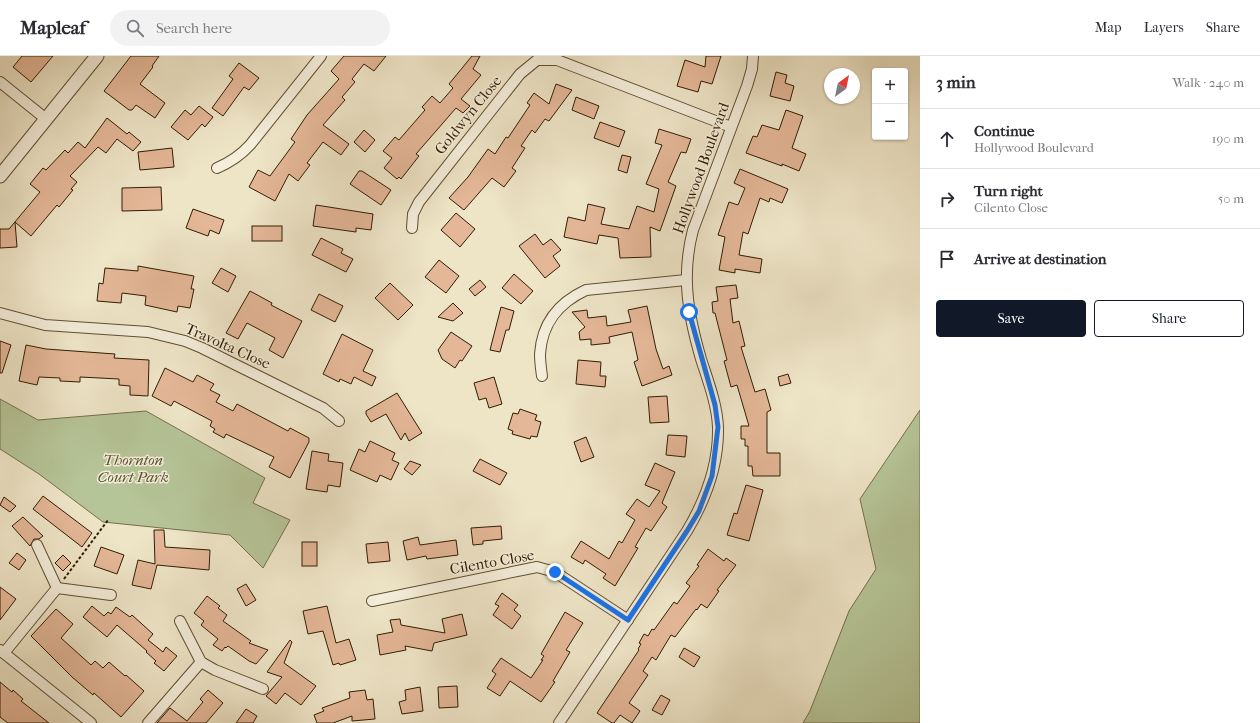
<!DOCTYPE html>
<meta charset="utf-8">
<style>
:root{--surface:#fff;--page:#f2f2f3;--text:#2b2b33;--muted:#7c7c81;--line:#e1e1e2;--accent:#111827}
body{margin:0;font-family:"IM FELL French Canon",serif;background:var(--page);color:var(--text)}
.controls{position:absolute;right:12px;top:12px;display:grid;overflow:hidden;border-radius:4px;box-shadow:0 1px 3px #0004}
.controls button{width:36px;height:36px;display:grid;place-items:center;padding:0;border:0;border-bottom:1px solid var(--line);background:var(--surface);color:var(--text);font:20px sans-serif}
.compass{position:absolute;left:824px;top:12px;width:36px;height:36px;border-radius:50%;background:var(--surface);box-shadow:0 1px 3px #0004;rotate:33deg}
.stop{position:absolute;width:12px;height:12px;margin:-9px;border:3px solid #1a73e8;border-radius:50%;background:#fff}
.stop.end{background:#1a73e8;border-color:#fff;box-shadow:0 1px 4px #0008}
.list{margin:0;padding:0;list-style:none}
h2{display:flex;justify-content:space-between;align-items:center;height:52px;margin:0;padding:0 16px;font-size:17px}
h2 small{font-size:13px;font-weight:400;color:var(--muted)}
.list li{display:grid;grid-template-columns:26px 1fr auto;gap:12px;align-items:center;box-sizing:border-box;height:60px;padding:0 16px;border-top:1px solid var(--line)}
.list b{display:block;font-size:15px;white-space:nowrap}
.list p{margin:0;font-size:13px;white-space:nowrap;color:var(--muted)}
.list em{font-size:13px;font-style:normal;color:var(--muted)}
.actions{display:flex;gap:8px;padding:12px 16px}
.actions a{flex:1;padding:9px 0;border:1px solid var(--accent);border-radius:4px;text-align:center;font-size:14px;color:var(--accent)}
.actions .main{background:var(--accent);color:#fff}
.icon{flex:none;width:22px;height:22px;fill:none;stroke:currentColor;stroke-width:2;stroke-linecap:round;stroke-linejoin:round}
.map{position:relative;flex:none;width:920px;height:667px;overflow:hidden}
header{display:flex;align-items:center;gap:24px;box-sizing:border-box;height:56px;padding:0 20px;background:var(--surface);border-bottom:1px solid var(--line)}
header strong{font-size:19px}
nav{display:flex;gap:22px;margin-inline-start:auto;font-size:14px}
.search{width:280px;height:36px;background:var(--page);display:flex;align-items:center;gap:10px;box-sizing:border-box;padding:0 14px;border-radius:22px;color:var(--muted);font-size:15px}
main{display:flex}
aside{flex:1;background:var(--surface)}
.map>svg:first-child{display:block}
.green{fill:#b6c598;stroke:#74704c}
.building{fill:#e4b798;stroke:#321c01}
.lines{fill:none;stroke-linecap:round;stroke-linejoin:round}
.minor-casing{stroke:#614e32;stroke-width:12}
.tertiary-casing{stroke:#614e32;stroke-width:15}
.path{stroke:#321c01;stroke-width:2;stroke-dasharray:3 2;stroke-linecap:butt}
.minor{stroke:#f4eedb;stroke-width:10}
.tertiary{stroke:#f4eedb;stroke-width:13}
.route{stroke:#1a73e8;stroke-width:5}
.labels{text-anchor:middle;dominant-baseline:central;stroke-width:3;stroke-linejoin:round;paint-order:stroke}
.street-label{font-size:15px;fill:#321c01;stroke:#f4eedb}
.park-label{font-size:15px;font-style:italic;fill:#5a4f2e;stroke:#f4eedb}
</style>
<header>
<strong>Mapleaf</strong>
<div class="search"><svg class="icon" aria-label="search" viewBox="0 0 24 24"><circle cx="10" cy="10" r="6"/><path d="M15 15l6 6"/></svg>Search here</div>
<nav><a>Map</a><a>Layers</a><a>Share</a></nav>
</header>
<main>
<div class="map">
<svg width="920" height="667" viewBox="0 0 920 667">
<rect width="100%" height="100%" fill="#eee5c7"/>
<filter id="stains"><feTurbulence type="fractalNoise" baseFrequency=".005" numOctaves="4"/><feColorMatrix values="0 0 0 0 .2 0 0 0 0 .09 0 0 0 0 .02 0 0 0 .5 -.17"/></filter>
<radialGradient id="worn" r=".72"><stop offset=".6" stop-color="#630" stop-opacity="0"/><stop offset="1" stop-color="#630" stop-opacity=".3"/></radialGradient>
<g class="green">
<polygon points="0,343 38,364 146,355 265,422 253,447 290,464 263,512 230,479 103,466 39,418 0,393"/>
<polygon points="920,354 920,667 803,667 810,655 849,555 876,513 860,443"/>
</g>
<g class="building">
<polygon points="22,0 53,0 31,26 13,11"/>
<polygon points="131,0 159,0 152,10 153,11 140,28 165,47 155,62 136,49 132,54 129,54 104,35"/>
<polygon points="344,0 386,0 374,15 364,8 352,23 355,26 342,41 345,44 323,69 349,88 341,99 323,86 307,107 310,109 298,125 289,118 275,145 249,131 258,114 270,120 295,86 291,83 307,59 339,23 331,15"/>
<polygon points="472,0 480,0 473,13 481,19 461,43 470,50 463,57 456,52 416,98 419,100 401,123 399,121 397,123 384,112 392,102 383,95 395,81 399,84 425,54 422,51 432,40 440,47 453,32 449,28"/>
<polygon points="706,0 721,0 712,28 701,25 698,36 677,30 685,4 705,11"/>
<polygon points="239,7 259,22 249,34 244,31 223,60 212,52 233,23 229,20"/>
<polygon points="776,16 787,19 785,27 794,30 790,45 770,40"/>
<polygon points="556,28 572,34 549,65 545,63 535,77 532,74 521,90 525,92 512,112 516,115 504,131 492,122 464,154 449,142 468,121 488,93 495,98 506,81 508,82 530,49 527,47 534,37 549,48"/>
<polygon points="576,41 599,50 594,63 572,54"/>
<polygon points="199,50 213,61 205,71 202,68 188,84 171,71 185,54 191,59"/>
<polygon points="786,54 803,60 792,92 806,98 799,115 782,108 782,110 746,97 753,80 757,81 762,69 779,74"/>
<polygon points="107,62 127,78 129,76 141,86 133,95 117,83 106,97 98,91 70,120 77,126 71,133 73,134 59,151 57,149 31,180 15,166 17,191 0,192 0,173 9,173 40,136 30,128 43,112 46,114 65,94 68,97 78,86 85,92"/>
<polygon points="600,66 625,75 619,91 594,82"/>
<polygon points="659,73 691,83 686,97 681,96 668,126 676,130 660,175 650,171 651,201 620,202 618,182 599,179 597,188 564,181 568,161 585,165 588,148 605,152 601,168 629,173 637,150 654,156 659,133 646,128 662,89 655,87"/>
<polygon points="364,74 375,84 365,96 354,86"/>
<polygon points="172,92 174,111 140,114 138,96"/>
<polygon points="622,99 631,101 627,117 618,114"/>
<polygon points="740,113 788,133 782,147 770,142 769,146 760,142 748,178 743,176 739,199 762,203 760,217 735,213 735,217 719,214 725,181 718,179 729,146 738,149 745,132 734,127"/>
<polygon points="359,115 362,115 391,134 381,149 350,128"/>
<polygon points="161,131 162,154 122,155 122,132"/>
<polygon points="316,149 373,158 371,174 356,172 356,176 313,170"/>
<polygon points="193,153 224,164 219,178 210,174 208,180 186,172"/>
<polygon points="456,157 475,173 460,191 441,174"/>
<rect x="252" y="170" width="30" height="15"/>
<polygon points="535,178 543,189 551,183 561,194 553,200 560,210 545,222 519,190"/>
<polygon points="321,182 343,193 341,197 353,203 346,216 312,199"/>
<polygon points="439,204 459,220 446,237 425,221"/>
<polygon points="138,210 194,220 191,233 194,233 190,252 178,250 177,256 145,249 146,240 122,237 121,247 97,245 99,227 103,228 105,212 138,215"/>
<polygon points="221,212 236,220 228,236 212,227"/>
<polygon points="514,218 533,235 521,248 502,232"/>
<polygon points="480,224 486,231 475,240 469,233"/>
<polygon points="390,227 413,249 398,264 375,242"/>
<polygon points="736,229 738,242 730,243 733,267 739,265 745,290 741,291 755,336 765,333 771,354 767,356 767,397 780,397 780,420 753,420 752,410 748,410 748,390 745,390 745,383 741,383 741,370 749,370 737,329 731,331 724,305 727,304 715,257 713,257 712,246 718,245 716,231"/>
<polygon points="250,235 272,247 271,249 302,265 283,302 269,294 275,282 247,267 238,283 226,277"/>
<polygon points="319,238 343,250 335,266 311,254"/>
<polygon points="453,247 463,257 453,265 438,261"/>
<polygon points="647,250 656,293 663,313 669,310 672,319 642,330 634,306 638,304 632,276 609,281 610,287 591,289 591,283 580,284 579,276 585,271 572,256 587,254 588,262 606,260 607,270 631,266 628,254"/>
<polygon points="501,251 514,255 509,274 506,274 500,296 490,294"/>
<polygon points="451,276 472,290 462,305 460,304 455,312 442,303 438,294"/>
<polygon points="342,278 373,294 363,315 376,321 372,330 354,321 351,328 340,323 339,326 323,318"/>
<polygon points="0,285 11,289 2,317 0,317"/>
<polygon points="26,289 46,293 115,298 114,302 149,304 148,340 130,339 130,330 119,329 119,323 80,321 80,326 60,325 60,322 39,321 37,329 19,325"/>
<polygon points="578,304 601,306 600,320 606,320 605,331 576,328"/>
<polygon points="165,312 193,326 197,319 214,328 210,334 220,339 216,346 233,355 237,348 288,375 290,372 309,382 309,386 290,422 269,411 274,401 226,378 224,382 213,376 215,373 210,370 212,365 174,345 171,350 152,340"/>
<polygon points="788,318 791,327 780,330 778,321"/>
<polygon points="494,321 502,348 489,352 486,342 479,344 474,327"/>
<polygon points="397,337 422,377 409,385 405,377 401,384 386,358 371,366 366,358 366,355"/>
<polygon points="667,340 669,366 650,367 648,341"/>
<polygon points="520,353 537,359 535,364 541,366 537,381 531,380 530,383 512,378 513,375 508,373 513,357 518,358"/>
<polygon points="668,379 687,380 685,401 666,399"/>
<polygon points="586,381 594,401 581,406 574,386"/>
<polygon points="370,385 395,397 392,404 399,407 391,424 380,419 377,426 350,414 359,393 365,396"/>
<polygon points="312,395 329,398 328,405 343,407 340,431 328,429 327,436 306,433"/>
<polygon points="480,403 507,417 500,429 473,415"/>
<polygon points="410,405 421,409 412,419 404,413"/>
<polygon points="655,407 675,416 662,447 667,451 651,475 646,472 635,491 638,492 615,530 603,522 606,518 585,504 583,508 571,501 581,485 609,503 619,485 622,487 635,464 626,458 637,443 649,451 660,435 645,429"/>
<polygon points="746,429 763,434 749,485 727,479 734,457 737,458"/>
<polygon points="43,440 92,477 82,491 33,453"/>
<polygon points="4,441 16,450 10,456 0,449"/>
<polygon points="23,461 43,480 39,483 34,483 30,490 12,470"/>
<polygon points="501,470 502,483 483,485 483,488 473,489 471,472"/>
<polygon points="154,474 164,474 165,491 210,494 209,514 157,509 151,533 132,529 138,504 155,508"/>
<polygon points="418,481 420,489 456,484 458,499 427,503 426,500 407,504 403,485"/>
<rect x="302" y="486" width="15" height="24"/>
<polygon points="388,486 390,505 368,507 366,488"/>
<polygon points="101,491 124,499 117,518 94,510"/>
<polygon points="708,493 724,505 726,502 736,509 717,534 719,535 707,552 701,548 697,554 696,553 675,581 671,579 656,604 652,601 643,615 648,619 629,647 640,655 632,667 620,659 614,667 612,667 597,657 639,594 638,593 641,588 639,587 644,578 648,580 652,573 654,574 674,546 677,548 690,530 686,527 699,510 697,509"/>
<polygon points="17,497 26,504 19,514 9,507"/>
<polygon points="63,499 71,507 63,515 55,507"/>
<polygon points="246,528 256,544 246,550 237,533"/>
<polygon points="0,531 16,543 0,564"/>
<polygon points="502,537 518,549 514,554 521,560 512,573 493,559 499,550 495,548"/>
<polygon points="207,540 220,550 218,552 227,559 223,565 251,585 249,587 268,594 256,608 249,605 228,590 226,592 225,591 222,595 213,589 218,583 201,569 204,565 194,557"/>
<polygon points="92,550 104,560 108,556 111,558 116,551 130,561 132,559 153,578 148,584 163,596 166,591 177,600 164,615 154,607 156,605 146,596 147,595 117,569 107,581 83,561"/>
<polygon points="327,550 336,587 349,583 356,604 340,609 339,607 333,609 323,575 308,578 303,555"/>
<polygon points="56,553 73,568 61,582 91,609 95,605 103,612 109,606 125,620 126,619 144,635 121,661 94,637 93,639 72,621 31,580"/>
<polygon points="565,556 583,567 566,594 570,596 553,625 555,626 541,646 510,625 500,640 487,632 496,618 492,615 501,602 531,622 543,604 541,604 544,600 541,598"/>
<polygon points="462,558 467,579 434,587 432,595 405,590 406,594 380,599 377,579 393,576 390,564 400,563 401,569 445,577 442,563"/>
<polygon points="290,584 292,586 284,607 316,630 301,649 285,637 276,648 266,640 282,621 267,616"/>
<polygon points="684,592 700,601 694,611 679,601"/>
<polygon points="0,626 12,636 13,634 23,643 21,645 49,667 8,667 0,661"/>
<polygon points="457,630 458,651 439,652 438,631"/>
<polygon points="420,631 423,655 402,658 399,646 406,644 405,634"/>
<polygon points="208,634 223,647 206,667 157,667 170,652 187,665 203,646 200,643"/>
<polygon points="365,634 367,644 373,643 375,663 352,665 352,660 333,667 317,667 314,659 324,655 322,652 350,642 349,636"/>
<polygon points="661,639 670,644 662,659 652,654"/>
<polygon points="246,653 257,660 253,667 236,667"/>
</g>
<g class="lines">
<defs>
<g id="minor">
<polyline points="0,26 46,63"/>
<path d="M217,112C231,106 240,100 250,89L321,0"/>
<polyline points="412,172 413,158 419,146 520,18 537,4 557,4 731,71"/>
<polyline points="0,257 45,269 148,276 185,285 202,292 323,352 339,365"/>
<path d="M542,320C541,313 540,305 540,298C542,267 558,247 586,234L686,224"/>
<polyline points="37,489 57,532"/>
<polyline points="57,532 111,539"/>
<polyline points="372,545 537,511 555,516 628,564"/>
<polyline points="180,565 201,606 215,614 263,633"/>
<polyline points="0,594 91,667"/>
<polyline points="4,597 57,532"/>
<polyline points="148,667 201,606"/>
<path d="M559,667L687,475C706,443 719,409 718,371C717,348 708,325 701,303C688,258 681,220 693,174L747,30L752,13L753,0"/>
</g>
<polyline id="tertiary" points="0,120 97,0"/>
</defs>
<use href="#minor" class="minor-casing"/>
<use href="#tertiary" class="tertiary-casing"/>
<polyline class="path" points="64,523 108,464"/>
<use href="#minor" class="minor"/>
<use href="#tertiary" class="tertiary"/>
</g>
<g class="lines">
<polyline class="route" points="555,516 628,564 687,475 699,455 712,420 718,371 715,349 689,256"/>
</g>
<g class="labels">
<g class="street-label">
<text transform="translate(468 59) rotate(-51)">Goldwyn Close</text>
<text transform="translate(701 112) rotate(-70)">Hollywood Boulevard</text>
<text transform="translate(228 290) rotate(24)">Travolta Close</text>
<text transform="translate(492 506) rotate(-10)">Cilento Close</text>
</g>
<g class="park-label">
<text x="133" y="404">Thornton<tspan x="133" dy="17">Court Park</tspan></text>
</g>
</g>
<rect width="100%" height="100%" filter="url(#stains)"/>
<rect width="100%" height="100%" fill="url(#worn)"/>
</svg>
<div class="controls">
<button>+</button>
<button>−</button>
</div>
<svg class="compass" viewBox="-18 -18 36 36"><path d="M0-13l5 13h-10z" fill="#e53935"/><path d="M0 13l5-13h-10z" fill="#7c7c81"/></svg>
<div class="stop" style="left:689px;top:256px"></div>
<div class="stop end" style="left:555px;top:516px"></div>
</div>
<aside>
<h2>3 min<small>Walk · 240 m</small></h2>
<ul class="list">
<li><svg class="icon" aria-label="ahead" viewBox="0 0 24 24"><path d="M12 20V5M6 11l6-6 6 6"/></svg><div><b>Continue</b><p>Hollywood Boulevard</p></div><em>190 m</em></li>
<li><svg class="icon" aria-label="right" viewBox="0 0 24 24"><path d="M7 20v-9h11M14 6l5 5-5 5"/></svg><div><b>Turn right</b><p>Cilento Close</p></div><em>50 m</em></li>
<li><svg class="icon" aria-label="arrive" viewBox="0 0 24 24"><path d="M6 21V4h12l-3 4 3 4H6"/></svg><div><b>Arrive at destination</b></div></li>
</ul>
<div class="actions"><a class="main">Save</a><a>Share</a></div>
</aside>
</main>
